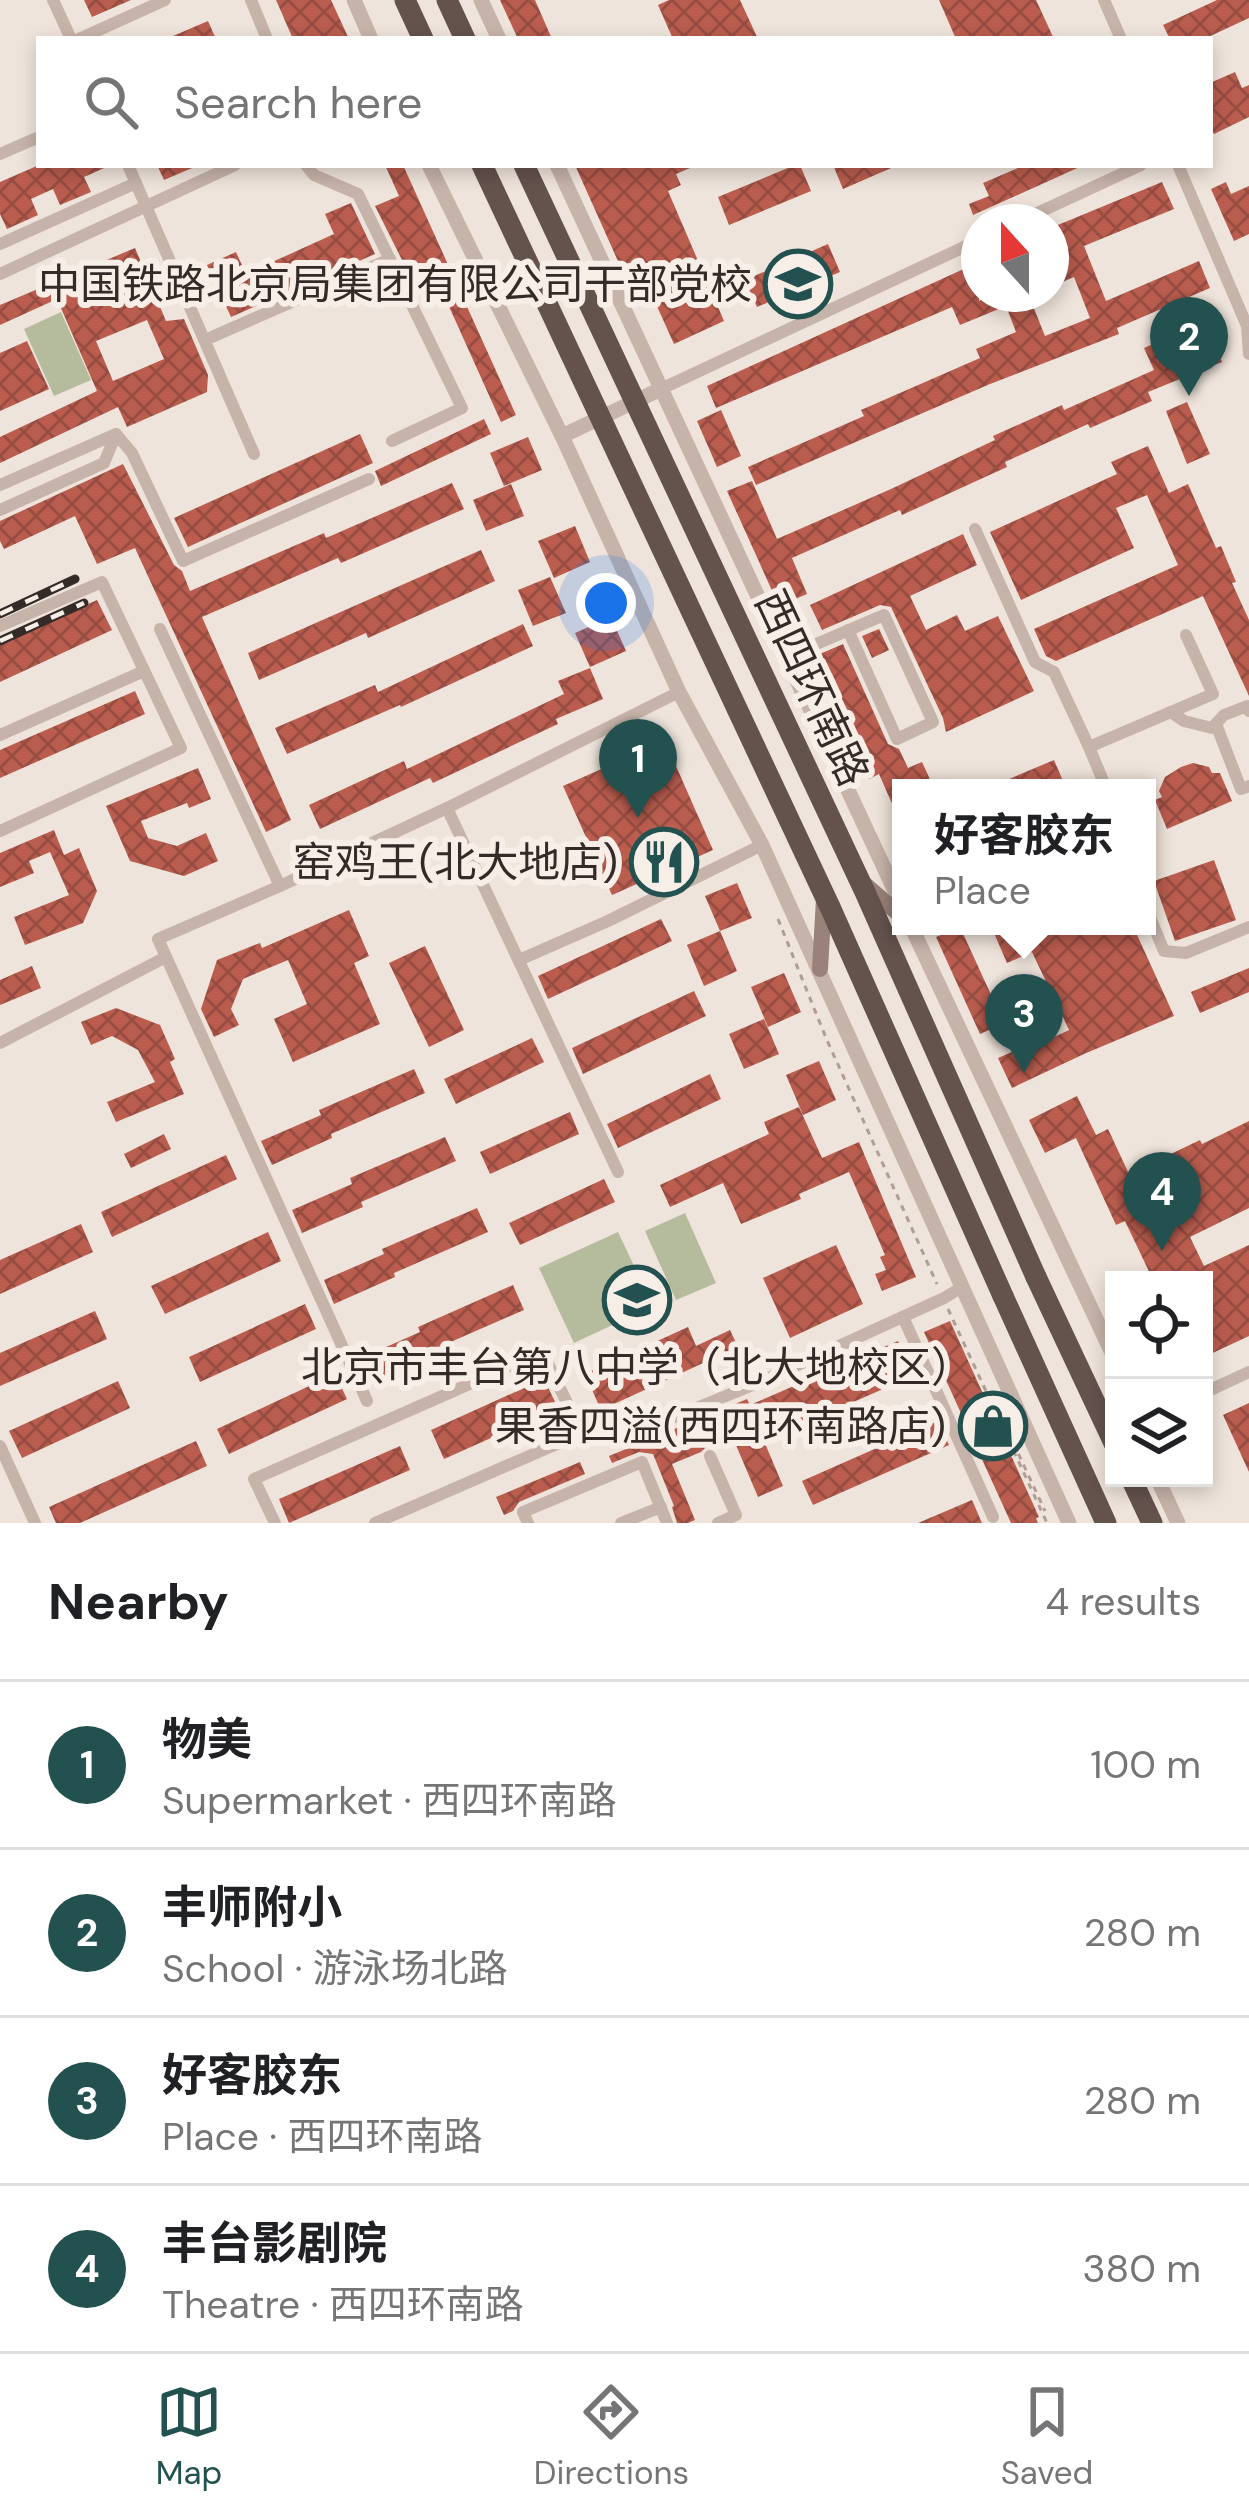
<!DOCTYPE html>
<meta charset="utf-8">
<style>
:root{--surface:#fff;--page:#f2f2f2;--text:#202124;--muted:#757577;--line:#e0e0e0;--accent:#22514f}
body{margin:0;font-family:"DM Sans","Noto Sans SC",sans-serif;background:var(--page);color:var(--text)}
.controls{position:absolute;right:36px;bottom:36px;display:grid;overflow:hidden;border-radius:0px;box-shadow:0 6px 18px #0003}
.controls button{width:108px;height:108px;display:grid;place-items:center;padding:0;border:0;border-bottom:3px solid var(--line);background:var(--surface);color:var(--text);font:60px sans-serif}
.compass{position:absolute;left:961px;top:204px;width:108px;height:108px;border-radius:50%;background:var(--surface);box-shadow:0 6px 18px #0003;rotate:339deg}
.you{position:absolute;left:606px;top:603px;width:42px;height:42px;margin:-30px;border:9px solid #fff;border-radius:50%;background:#1a73e8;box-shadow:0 0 0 18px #1a73e833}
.badge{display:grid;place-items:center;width:78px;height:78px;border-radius:50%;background:var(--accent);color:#fff;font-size:39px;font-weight:700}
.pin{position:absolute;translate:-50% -99px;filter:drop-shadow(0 3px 6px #0008)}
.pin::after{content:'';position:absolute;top:63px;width:42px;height:36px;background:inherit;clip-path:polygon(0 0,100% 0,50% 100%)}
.popup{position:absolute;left:892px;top:779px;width:264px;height:156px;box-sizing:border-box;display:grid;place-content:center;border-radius:0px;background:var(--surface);filter:drop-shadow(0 3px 9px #0005);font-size:39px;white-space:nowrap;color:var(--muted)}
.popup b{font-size:45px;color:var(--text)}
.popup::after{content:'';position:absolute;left:50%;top:100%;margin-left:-24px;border:24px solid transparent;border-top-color:var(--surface)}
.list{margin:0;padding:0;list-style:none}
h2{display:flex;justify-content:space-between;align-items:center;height:156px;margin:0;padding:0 48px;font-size:51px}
h2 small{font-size:39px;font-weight:400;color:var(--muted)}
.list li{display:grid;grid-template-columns:78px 1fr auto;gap:36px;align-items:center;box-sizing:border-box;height:168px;padding:0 48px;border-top:3px solid var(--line)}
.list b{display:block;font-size:45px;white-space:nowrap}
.list p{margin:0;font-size:39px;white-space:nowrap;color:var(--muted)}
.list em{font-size:39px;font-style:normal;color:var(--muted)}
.icon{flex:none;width:66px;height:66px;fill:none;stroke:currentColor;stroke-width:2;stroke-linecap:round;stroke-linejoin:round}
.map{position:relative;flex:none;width:1249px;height:1523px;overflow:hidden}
.search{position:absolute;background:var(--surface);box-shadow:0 6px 18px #0003;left:36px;right:36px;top:36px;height:132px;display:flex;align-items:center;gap:30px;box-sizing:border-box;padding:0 42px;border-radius:0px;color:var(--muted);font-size:45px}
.sheet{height:828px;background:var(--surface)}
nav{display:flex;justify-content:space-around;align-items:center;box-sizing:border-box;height:168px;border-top:3px solid var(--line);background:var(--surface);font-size:33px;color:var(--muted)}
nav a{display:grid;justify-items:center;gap:6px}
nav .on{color:var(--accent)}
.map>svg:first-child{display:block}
.green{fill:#b5bc9d}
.building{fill:url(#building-cross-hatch);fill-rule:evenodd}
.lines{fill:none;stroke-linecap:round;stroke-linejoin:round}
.path{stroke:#b19d93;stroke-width:3;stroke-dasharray:6 6;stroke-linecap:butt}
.minor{stroke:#c6b3a9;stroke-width:12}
.tertiary{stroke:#c6b3a9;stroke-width:15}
.secondary{stroke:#99827a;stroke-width:16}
.trunk{stroke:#64524d;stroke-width:21}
.rail-casing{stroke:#342a28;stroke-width:9}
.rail{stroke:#f7eee7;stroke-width:4.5;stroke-dasharray:14;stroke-linecap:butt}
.trunk-bridge{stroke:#64524d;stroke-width:21}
.labels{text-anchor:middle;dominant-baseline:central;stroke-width:12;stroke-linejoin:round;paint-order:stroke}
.poi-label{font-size:42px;fill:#342a28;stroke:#f7eee7;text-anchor:end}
.street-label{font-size:42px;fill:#342a28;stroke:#f7eee7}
</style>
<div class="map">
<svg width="1249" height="1523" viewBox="0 0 1249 1523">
<defs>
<pattern id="building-cross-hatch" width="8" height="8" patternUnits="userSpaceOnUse" patternTransform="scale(3)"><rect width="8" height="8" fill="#ba5d4f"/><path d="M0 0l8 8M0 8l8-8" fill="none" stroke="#984d42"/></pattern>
</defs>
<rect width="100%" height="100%" fill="#efe4db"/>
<g class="green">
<polygon points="61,312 91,380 54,396 24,329"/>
<polygon points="685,1213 716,1283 676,1300 645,1231"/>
<polygon points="618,1232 653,1306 574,1343 539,1268"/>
</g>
<g class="building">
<polygon points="84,0 131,0 92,17"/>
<polygon points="276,0 331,0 349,39 293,39"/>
<polygon points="500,0 535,0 552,39 518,39"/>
<polygon points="669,0 740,0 758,39 673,39 658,5"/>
<polygon points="939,0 1036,0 1054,39 956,39"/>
<polygon points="1217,0 1249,0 1249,18 1204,39 1170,39 1163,25"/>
<polygon points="208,21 216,39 166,39"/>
<polygon points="1235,72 1242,88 1249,85 1249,117 1214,134 1210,125 1210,83"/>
<polygon points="39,165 111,165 84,177 91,192 60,205 53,189 31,199 38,215 7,229 0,214 0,182"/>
<polygon points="157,165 199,165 164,180"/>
<polygon points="385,165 403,165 516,415 501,422 429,262 408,272 375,206 399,196"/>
<polygon points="575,165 697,165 676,174 681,185 668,191 724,321 674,344 646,282 630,288"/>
<polygon points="795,165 800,165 811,191 729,225 718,197"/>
<polygon points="833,165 898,165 843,189"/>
<polygon points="1025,165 1084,165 973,215 969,204 989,196 983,183"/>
<polygon points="1162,182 1174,209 1084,246 1106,301 1199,261 1210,288 1117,328 1119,334 990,384 756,485 748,467 864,416 861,410 980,358 976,349 1016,332 1006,306 960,325 952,307 716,408 707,386 979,262 979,301 994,294 1034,294 1029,296 1045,336 1090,318 1074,277 1051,287 1051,270 1068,263 1053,227"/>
<polygon points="1226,182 1231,194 1249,186 1249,234 1234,241 1211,189"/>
<polygon points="351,203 375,254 231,317 207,265 236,252 246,274 334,234 325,214"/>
<polygon points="828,244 840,272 757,307 745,280"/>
<path d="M135,248L166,321L184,319L208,375L207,392L127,427L118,407L0,463V437L97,391L57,299L0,325V305ZM147,320L164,359L113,381L96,341Z"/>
<polygon points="1172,336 1182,360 1215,346 1222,362 1148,392 1152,401 1090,428 1088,424 1005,462 1007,467 902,515 900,510 792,558 807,594 779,606 727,491 752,481 777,539 891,489 995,440 993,436 1062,405 1064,410 1154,370 1144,348"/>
<polygon points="27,341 49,389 0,411 0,353"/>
<polygon points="1187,402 1210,454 1187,464 1166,411"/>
<polygon points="721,410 741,456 717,467 697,421"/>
<polygon points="484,419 491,434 381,486 375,471"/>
<polygon points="360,434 373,463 188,547 174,518"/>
<polygon points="528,437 542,470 504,486 490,453"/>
<polygon points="1148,446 1169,493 1188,484 1216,548 1221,546 1236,582 1232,583 1249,620 1249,696 1203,596 1056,661 1046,656 1034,629 1178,565 1147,495 1116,508 1134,548 1021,600 990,532 1117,474 1111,462"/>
<polygon points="123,464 174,565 182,571 190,591 324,533 326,538 452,483 464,509 341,563 338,558 202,617 291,820 266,832 135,548 97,564 75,516 4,549 0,541 0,521"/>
<polygon points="511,484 524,516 486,531 473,500"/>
<polygon points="575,526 590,562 554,578 538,541"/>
<polygon points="963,534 977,565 910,596 926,630 957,615 965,631 998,616 1034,691 946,732 943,718 891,607 880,605 822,630 810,605"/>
<polygon points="481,550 495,581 368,638 366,633 259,680 248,653"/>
<polygon points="550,577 566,613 533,626 518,590"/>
<polygon points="97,600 112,630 0,682 0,644"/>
<polygon points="611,617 626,651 590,667 575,633"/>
<polygon points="523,624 533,646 401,707 400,705 287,754 275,728 375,685 378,692"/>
<polygon points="879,629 889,650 872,658 862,636"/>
<polygon points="843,644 888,744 899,749 908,768 922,762 934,788 901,788 901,824 879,774 869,779 813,657"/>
<polygon points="590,668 603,699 556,719 558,724 433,783 430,778 320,829 309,805 404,761 407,769 564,694 558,681"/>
<polygon points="135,691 145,714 0,778 0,750"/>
<polygon points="665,741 713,850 612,895 563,786"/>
<polygon points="1054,760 1063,781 1047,788 988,788"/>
<polygon points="1193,763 1209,767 1212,773 1220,773 1232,801 1167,829 1155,800 1162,797 1159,791 1165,777 1181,767"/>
<polygon points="198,768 211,799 189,808 187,803 141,821 148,838 177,846 206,833 218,861 184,876 130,861 106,806"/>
<polygon points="54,830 64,855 79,848 97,891 83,923 25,945 14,917 69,895 50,852 29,861 34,873 0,887 0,853"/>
<polygon points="1214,860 1236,920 1175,941 1154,881"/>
<polygon points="737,883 752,918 720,931 705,896"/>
<polygon points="349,910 369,956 354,963 380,1024 293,1062 274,1019 307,1004 288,960 243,979 231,1009 239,1025 214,1037 201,1009 217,960 260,943 262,948"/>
<polygon points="661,919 672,941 548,999 538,976"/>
<polygon points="1011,926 1133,926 1174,1016 1084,1054 1012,1088 998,1058 1012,1052 1014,1056 1069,1030 1032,952 1007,963 994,933"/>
<polygon points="960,927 1004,1023 980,1034 936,937"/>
<polygon points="720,931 737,971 704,986 687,945"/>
<polygon points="425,946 464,1030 429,1047 389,963"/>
<polygon points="32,966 41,988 0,1005 0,980"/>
<polygon points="1249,968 1249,992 1200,1013 1191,992"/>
<polygon points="784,973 801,1012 768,1027 751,987"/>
<polygon points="694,991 706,1016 583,1074 572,1048"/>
<polygon points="116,1008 160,1025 175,1059 170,1062 184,1094 116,1122 107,1102 155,1082 138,1050 112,1036 91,1045 81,1022"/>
<polygon points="764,1019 779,1054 744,1069 729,1034"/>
<polygon points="532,1038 544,1062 456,1104 444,1079"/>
<polygon points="819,1061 836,1100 803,1115 786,1075"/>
<polygon points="414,1069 425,1093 331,1134 332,1138 272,1165 261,1141 321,1115 319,1110"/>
<polygon points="710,1074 721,1099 618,1148 607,1124"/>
<polygon points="1077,1096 1096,1135 1108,1129 1129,1174 1200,1140 1202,1144 1249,1121 1249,1208 1190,1237 1204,1266 1249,1245 1249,1336 1204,1357 1204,1280 1153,1280 1125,1221 1116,1225 1076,1138 1045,1153 1029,1120"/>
<polygon points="799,1107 822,1158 859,1142 916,1277 882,1291 875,1274 886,1270 880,1257 885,1255 849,1172 799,1194 801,1199 741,1224 723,1183 670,1207 660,1185 769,1134 764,1122"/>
<polygon points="570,1112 579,1134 490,1174 480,1152"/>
<polygon points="164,1134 171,1149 131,1168 124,1154"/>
<polygon points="445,1137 456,1161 361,1202 363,1207 302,1233 292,1210 352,1184 350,1178"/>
<polygon points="226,1155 237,1179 112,1237 101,1212"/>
<polygon points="604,1179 615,1202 520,1245 509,1223"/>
<polygon points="477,1208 488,1232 394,1273 395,1277 334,1304 324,1280 384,1254 382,1249"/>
<polygon points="81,1224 93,1252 0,1294 0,1260"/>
<polygon points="268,1232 281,1261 165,1314 151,1286"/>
<polygon points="836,1245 863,1304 790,1338 763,1278"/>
<polygon points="513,1285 524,1310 430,1351 432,1355 370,1382 359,1359 420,1332 418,1327"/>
<polygon points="305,1304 316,1329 200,1382 189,1357"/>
<polygon points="95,1311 107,1339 0,1386 0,1353"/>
<polygon points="950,1321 1039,1517 1036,1518 1038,1523 1011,1523 924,1332"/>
<polygon points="688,1327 696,1346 730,1330 738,1347 601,1410 585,1374"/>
<polygon points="898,1341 913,1376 764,1441 783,1486 758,1497 733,1438 713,1446 707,1446 701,1452 672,1464 695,1520 688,1523 677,1523 672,1507 674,1506 653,1454 639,1452 612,1463 609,1456 747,1399 750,1405"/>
<polygon points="335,1374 347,1399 229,1454 217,1429"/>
<polygon points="544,1379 558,1408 444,1459 431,1430"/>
<polygon points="118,1381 130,1408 22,1458 9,1431"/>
<polygon points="1249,1403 1249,1472 1223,1415"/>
<polygon points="938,1421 949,1445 813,1505 802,1481"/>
<polygon points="196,1441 207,1466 80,1523 56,1523 49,1507"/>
<polygon points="400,1446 410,1470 289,1523 279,1499"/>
<polygon points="580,1462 585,1474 519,1502 513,1511 504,1515 496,1497"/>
<polygon points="972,1500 982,1523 918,1523"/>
</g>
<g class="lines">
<g class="path">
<polyline points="778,919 826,1038 937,1284"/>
<polyline points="948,1309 1047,1523"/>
<polyline points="1004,1413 1000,1414 1045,1511"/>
</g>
<g class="minor">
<polyline points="53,0 71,39"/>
<polyline points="251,0 267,39"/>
<polyline points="1104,0 1121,39"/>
<polyline points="79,39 165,0"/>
<polyline points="0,154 39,137"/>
<polyline points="128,165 254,454"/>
<polyline points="306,165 314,175 358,194 462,408 392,441"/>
<polyline points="1178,165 1247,326 1249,354"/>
<polyline points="1018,222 1141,165"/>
<polyline points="0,244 136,183"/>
<polyline points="0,274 235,165"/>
<polyline points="205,340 390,259"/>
<polyline points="661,389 979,240"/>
<polyline points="0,485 116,434"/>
<polyline points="0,510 104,463 116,434 132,453 183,561 369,479"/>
<polyline points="975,529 1035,662 1054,672 1089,747"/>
<polyline points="0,626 102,582 181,748 0,831"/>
<polyline points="160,629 280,886 158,939 367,1401"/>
<polyline points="786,657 884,615 933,722 897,739 848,630"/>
<polyline points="1171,712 1184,721 1212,728 1224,715 1247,706 1249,711"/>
<polyline points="1216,724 1241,789 1249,786"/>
<polyline points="0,735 144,671"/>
<polyline points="1106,788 1089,747 1213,694 1186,635"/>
<polyline points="447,808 618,1172"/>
<polyline points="280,886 447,808 679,692"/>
<polyline points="1147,910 1164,951 1186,953 1249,927"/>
<polyline points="519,960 608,921 762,845"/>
<polyline points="0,1043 166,957"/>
<polyline points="903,1317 993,1517"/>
<polyline points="1204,1393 1249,1372"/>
<polyline points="655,1425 760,1382 944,1298 962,1287"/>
<polyline points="0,1446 35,1523"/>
<polyline points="710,1456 736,1515 718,1523"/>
<polyline points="275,1523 254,1479 542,1352 582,1433 375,1523"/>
<polyline points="528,1523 523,1512 642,1462 667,1523"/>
<polyline points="621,1523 661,1507"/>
</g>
<g class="tertiary">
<polyline points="354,0 371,39"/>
<polyline points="481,0 499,39"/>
<polyline points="429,165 562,436 679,692 762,845 1069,1523"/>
<polyline points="557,165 901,904"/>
<polyline points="562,436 661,389"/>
<polyline points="911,926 1114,1357"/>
<polyline points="1157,1478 1178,1523"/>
</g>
<g class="secondary">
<polyline points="861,881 901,916"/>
<polyline points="820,969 824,899"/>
</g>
<g class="trunk">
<polyline points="405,0 423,39"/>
<polyline points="447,0 465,39"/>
<polyline points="1036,1277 1114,1443"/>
<polyline points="1003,1296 1106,1523"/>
<polyline points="1131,1478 1152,1523"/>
</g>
<defs>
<g id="rail">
<polyline points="0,614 75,579"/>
<polyline points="0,641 84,603"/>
</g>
</defs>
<use href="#rail" class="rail-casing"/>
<use href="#rail" class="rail"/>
<g class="trunk-bridge">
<polyline points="482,165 830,907 1003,1296"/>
<polyline points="524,165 865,892 1036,1277"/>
</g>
</g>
<defs>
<symbol id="school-ring" viewBox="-11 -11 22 22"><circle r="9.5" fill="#f7eee7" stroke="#22514f" stroke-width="1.5"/><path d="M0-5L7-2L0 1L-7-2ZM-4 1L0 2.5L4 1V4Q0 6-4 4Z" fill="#22514f"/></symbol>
<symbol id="restaurant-ring" viewBox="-11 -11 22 22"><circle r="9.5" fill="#f7eee7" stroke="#22514f" stroke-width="1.5"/><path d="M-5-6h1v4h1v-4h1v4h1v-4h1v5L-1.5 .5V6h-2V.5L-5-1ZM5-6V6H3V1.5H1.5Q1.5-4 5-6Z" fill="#22514f"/></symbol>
<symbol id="shop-ring" viewBox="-11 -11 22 22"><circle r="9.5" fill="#f7eee7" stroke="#22514f" stroke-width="1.5"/><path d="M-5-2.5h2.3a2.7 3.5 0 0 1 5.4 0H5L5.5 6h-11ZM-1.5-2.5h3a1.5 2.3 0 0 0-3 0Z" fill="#22514f"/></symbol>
</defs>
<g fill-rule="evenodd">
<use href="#school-ring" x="760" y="246" width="76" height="76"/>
<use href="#restaurant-ring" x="626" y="824" width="76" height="76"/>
<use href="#school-ring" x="599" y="1262" width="76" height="76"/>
<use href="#shop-ring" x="955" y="1388" width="76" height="76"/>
</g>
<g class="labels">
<g class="poi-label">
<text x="752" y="284">中国铁路北京局集团有限公司干部党校</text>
<text x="618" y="862">窑鸡王(北大地店)</text>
<text x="637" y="1367" text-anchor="middle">北京市丰台第八中学（北大地校区）</text>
<text x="946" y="1426">果香四溢(西四环南路店)</text>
</g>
<g class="street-label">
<text transform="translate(812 688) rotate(65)">西四环南路</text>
</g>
</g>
</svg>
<div class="controls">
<button><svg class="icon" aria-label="locate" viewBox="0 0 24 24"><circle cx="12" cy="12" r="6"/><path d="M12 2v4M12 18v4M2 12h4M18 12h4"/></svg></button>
<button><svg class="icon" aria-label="layers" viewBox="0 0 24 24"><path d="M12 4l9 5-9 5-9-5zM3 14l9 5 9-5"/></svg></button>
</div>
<svg class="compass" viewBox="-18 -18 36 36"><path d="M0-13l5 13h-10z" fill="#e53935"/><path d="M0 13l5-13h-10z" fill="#757577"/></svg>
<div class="you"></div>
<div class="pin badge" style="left:638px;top:818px">1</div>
<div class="pin badge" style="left:1189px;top:396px">2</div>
<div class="pin badge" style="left:1024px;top:1073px">3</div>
<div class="popup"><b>好客胶东</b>Place</div>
<div class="pin badge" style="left:1162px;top:1251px">4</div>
<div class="search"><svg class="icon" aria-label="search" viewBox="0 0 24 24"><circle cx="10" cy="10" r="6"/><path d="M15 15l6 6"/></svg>Search here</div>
</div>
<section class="sheet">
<h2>Nearby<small>4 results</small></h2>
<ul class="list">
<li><span class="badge">1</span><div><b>物美</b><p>Supermarket · 西四环南路</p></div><em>100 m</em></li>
<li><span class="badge">2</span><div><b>丰师附小</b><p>School · 游泳场北路</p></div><em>280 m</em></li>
<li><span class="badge">3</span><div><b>好客胶东</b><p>Place · 西四环南路</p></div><em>280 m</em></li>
<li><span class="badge">4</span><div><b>丰台影剧院</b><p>Theatre · 西四环南路</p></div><em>380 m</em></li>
</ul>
</section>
<nav>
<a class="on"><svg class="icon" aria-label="map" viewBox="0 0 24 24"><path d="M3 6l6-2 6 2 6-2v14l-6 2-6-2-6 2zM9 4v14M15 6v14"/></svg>Map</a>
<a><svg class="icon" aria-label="directions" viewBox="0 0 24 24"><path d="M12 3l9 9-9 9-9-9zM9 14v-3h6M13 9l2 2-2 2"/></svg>Directions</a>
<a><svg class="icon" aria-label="saved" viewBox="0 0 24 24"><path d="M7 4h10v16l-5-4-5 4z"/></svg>Saved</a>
</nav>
